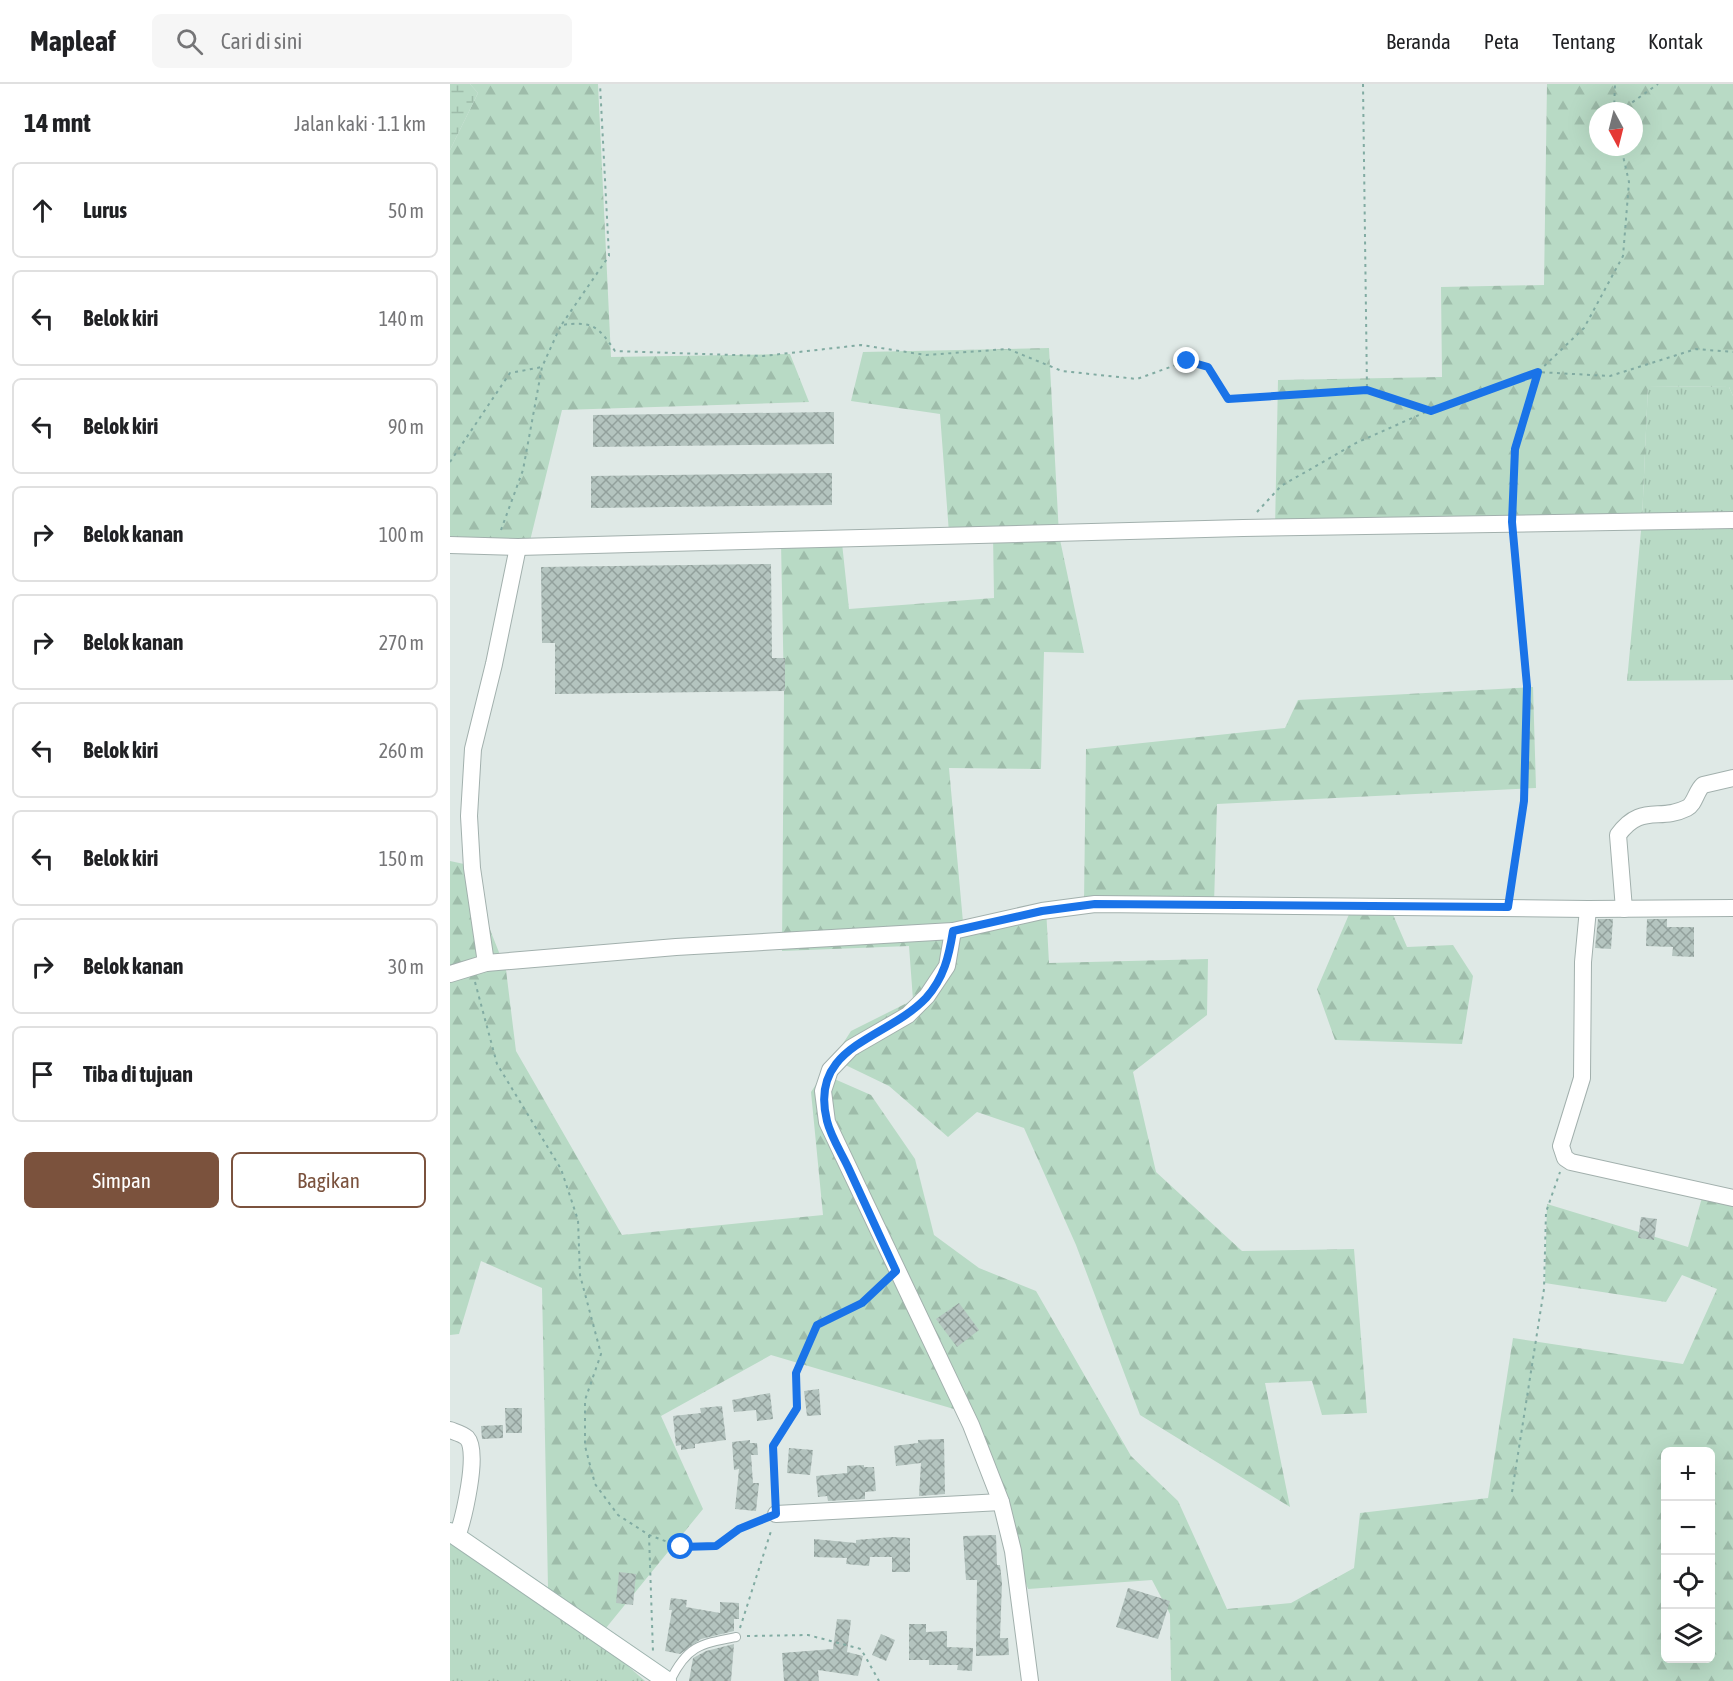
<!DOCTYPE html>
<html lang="id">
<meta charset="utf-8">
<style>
:root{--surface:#fff;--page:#f6f6f6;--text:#202124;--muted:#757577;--line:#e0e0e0;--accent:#7b523d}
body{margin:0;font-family:"Asap Condensed",sans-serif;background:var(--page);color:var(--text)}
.controls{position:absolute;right:18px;bottom:18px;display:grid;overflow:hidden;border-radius:9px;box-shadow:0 6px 24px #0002}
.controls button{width:54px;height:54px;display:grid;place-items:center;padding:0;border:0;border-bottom:2px solid var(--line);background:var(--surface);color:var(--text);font:30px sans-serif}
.compass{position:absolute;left:1139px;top:18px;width:54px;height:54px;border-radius:50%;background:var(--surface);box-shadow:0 6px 24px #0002;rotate:173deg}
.stop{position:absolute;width:18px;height:18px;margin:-14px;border:4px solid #1a73e8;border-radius:50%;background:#fff}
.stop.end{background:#1a73e8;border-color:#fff;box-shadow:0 2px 6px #0008}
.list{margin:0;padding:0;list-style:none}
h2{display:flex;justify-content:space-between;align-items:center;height:78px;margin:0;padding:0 24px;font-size:26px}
h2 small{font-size:20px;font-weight:400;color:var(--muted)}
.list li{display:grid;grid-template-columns:39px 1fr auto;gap:18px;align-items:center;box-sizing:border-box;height:96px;margin:0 12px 12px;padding:0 12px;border:2px solid var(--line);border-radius:9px}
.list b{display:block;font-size:22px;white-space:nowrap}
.list em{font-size:20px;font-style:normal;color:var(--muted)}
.actions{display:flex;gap:12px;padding:18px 24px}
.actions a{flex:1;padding:14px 0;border:2px solid var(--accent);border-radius:9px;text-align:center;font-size:21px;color:var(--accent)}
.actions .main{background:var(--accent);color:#fff}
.icon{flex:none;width:33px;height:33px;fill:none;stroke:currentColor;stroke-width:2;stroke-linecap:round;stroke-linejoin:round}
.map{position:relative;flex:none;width:1283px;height:1597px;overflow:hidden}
header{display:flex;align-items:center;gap:36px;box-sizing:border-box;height:84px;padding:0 30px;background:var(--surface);border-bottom:2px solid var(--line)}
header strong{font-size:28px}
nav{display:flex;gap:33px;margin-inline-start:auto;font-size:21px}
.search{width:420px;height:54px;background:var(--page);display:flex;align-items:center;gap:15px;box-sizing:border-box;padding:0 21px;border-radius:9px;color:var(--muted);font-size:22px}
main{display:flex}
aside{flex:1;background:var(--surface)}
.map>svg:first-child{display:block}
.grass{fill:url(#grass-tufts)}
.forest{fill:url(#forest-firs);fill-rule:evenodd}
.wetland{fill:url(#wetland-marsh)}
.building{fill:url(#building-cross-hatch)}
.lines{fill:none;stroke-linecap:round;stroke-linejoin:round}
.lane-casing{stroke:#a2b0ad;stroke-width:10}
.street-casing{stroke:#a2b0ad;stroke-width:18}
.secondary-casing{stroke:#9fb4af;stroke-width:20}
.path{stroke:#81aba2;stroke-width:2;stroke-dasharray:3 4.5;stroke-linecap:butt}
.lane{stroke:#fff;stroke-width:8}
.street{stroke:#fff;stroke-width:16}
.secondary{stroke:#fff;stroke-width:18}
.route{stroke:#1a73e8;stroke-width:8}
</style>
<header>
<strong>Mapleaf</strong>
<div class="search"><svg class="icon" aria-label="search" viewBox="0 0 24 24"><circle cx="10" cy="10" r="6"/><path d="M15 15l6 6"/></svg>Cari di sini</div>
<nav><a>Beranda</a><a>Peta</a><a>Tentang</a><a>Kontak</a></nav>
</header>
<main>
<aside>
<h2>14 mnt<small>Jalan kaki · 1.1 km</small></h2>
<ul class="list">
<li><svg class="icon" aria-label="ahead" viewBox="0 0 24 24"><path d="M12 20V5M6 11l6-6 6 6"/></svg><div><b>Lurus</b></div><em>50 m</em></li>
<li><svg class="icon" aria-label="left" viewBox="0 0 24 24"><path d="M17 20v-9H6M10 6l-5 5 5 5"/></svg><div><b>Belok kiri</b></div><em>140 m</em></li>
<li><svg class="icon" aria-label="left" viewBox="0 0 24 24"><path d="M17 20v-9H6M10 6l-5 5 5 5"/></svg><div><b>Belok kiri</b></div><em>90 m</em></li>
<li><svg class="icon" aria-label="right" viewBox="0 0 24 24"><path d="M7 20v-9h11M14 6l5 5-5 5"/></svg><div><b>Belok kanan</b></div><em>100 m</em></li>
<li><svg class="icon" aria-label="right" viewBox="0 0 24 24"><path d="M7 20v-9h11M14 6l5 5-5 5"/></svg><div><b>Belok kanan</b></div><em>270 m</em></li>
<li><svg class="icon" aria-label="left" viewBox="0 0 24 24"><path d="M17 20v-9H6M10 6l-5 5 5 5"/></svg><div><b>Belok kiri</b></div><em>260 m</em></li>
<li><svg class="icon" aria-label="left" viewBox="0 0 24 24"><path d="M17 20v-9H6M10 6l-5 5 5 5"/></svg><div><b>Belok kiri</b></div><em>150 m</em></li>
<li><svg class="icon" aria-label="right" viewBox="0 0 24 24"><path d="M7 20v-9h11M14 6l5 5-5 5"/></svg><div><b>Belok kanan</b></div><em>30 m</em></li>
<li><svg class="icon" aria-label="arrive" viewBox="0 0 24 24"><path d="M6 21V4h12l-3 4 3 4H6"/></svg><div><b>Tiba di tujuan</b></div></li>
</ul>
<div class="actions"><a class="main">Simpan</a><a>Bagikan</a></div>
</aside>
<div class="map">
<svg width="1283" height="1597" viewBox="0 0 1283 1597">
<defs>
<pattern id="grass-tufts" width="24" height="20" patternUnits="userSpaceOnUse" patternTransform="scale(1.5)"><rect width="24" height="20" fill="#b8dac5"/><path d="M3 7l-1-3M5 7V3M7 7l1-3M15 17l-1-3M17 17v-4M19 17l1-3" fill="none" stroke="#9ebcaa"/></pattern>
<pattern id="forest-firs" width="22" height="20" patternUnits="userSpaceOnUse" patternTransform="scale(1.5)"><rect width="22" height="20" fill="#b8dac5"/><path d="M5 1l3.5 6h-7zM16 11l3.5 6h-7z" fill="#9ebcaa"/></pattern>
<pattern id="wetland-marsh" width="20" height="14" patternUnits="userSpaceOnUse" patternTransform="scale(1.5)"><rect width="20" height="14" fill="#b8dac5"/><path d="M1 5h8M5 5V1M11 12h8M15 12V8" fill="none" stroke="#9ebcaa"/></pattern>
<pattern id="building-cross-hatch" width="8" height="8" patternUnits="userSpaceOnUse" patternTransform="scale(1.5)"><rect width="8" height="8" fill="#b4c4bf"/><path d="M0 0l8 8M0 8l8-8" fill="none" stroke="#92a09c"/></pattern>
</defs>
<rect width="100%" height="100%" fill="#dfe9e6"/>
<g class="grass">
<polygon points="1198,302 1279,303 1283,312 1283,596 1177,597 1192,436"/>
<polygon points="0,1456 147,1555 195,1597 0,1597"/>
</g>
<g class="forest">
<polygon points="20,0 148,0 161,273 340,270 359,318 112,326 78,465 0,464 0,66 28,9"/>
<path d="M1097,0H1283V312L1279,303L1198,302L1192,436L825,445L828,296L992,293L991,203L1094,201ZM1148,27H1184V63H1148Z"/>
<polygon points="599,264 609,451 634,569 594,568 591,685 499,684 513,838 596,824 599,879 758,875 757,931 683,988 706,1088 792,1167 904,1165 917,1329 872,1331 862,1297 815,1299 840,1423 690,1331 626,1161 574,1044 527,1028 498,1053 439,1002 383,975 401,947 463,916 459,862 332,867 334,608 331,459 392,459 399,525 544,514 543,450 499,449 490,330 401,317 413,268"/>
<polygon points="1083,603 1086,704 767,720 764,820 634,818 636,665 835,644 848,616"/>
<path d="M0,777L14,780L56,886L66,967L172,1151L373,1131L361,1008L373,990L421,1011L465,1075L484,1151L529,1184L586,1207L681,1372L728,1417L777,1525L841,1519L904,1484L910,1429L1038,1414L1063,1254L1233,1280L1267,1205L1232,1191L1216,1218L1095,1199L1097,1120L1238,1163L1255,1103L1283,1110V1597H721L720,1530L702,1496L578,1505L514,1328L321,1271L211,1332L253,1425L156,1544L98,1504L92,1204L31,1177L9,1250L0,1251ZM1216,1368H1260V1574H1216Z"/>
<polygon points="941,826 957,863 1003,861 1023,892 1012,960 885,956 867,905 900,828"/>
</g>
<polygon class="wetland" points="0,0 20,0 28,9 0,66"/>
<g class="building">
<polygon points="384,328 384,360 143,363 143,331"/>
<polygon points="382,389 382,421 141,424 141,392"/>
<polygon points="321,480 322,574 335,574 335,607 105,610 105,559 92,559 91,483"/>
<polygon points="1148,835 1163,835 1161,865 1145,864"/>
<polygon points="1197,835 1217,835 1217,843 1244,843 1244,873 1222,872 1223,863 1196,862"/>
<polygon points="1191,1133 1207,1135 1204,1156 1188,1154"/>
<polygon points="509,1219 529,1246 507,1263 486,1235"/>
<polygon points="369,1305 371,1331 357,1332 354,1307"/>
<polygon points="320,1309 323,1335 307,1337 306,1326 284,1328 282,1316"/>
<polygon points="272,1322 276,1356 245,1360 245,1364 231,1366 231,1361 226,1362 223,1332 251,1329 250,1324"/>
<polygon points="55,1324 72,1324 72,1349 56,1349"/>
<polygon points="53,1341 53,1354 32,1355 31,1342"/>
<polygon points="494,1355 495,1410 469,1412 471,1379 446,1382 444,1362 468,1359 468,1356"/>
<polygon points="300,1356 300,1359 307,1359 308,1371 301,1371 303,1399 309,1399 306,1427 285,1425 289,1385 284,1386 282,1358"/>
<polygon points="339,1364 363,1366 360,1391 337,1389"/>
<polygon points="414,1381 414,1383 424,1383 426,1407 415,1408 415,1415 378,1417 377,1412 368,1413 366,1392 397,1389 397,1382"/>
<polygon points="546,1451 547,1481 550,1481 552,1499 550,1554 558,1554 559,1571 526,1572 527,1496 516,1496 513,1452"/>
<polygon points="442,1453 460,1454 460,1488 442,1488 442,1473 420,1473 419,1482 396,1480 397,1474 364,1473 364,1455 406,1459 406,1456"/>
<polygon points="169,1488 186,1490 183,1521 166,1519"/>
<polygon points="678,1504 720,1517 708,1555 666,1543"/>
<polygon points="221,1514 237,1516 236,1523 270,1529 270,1518 289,1519 289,1535 284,1535 284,1547 251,1555 230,1570 215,1567 222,1526 219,1526"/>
<polygon points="387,1535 401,1536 397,1568 413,1572 408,1592 368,1586 369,1597 334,1597 332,1569 383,1565"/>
<polygon points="459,1540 476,1540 476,1548 497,1547 497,1563 523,1564 522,1587 507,1586 508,1581 479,1581 479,1576 459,1576"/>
<polygon points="431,1550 445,1556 436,1577 422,1571"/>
<polygon points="284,1560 281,1597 239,1597 243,1574 256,1567"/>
</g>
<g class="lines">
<defs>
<path id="lane" d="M220,1597C237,1562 250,1560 286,1553"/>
<g id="street">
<polyline points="0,461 68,463 793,444 1283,436"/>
<polyline points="1138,825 1133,878 1132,994 1111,1062 1115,1074 1121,1078 1283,1114"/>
<path d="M1174,825L1168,751C1191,719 1209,738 1237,724C1245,720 1246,707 1253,701L1283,694"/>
<polyline points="503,847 497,882 477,912 458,931 401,964 380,986 373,1007 377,1038 521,1341 551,1418 563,1467 580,1597"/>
<polyline points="36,879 22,784 19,732 23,665 44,580 68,463"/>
<polyline points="0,890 36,879 226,863 503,847 592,827 645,820 1138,825 1283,824"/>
<path d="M0,1346C5,1348 13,1350 17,1354C30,1368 13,1436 7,1453"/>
<polyline points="326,1430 551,1418"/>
</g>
<polyline id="secondary" points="0,1448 217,1597"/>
</defs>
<use href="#lane" class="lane-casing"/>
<use href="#street" class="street-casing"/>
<use href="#secondary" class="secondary-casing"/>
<g class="path">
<polyline points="913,0 917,306"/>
<polyline points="1164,27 1165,0"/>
<polyline points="1170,27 1208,0"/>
<polyline points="112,240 159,172 150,0"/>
<polyline points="0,378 60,289 92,283"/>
<polyline points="1063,426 1065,365 1088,288 1134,244 1173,172 1179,98 1171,63"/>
<polyline points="807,428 831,402 906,359 978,327"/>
<path d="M51,446L73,386L92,283L111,241C143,237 148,242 165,267L313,272L411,261L476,271L558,265L612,287L687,295L737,277L758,283L778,314L917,306L981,327L1088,288L1160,292L1246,265L1283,268"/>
<polyline points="1061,808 1074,717 1077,602 1064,456"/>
<polyline points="25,898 47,980 111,1085 128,1136 130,1191 151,1270 135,1316 135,1362 145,1400 168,1431 199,1451 231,1463 265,1462 289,1445 313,1435"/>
<polyline points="1062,1408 1094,1205 1096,1128 1110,1088"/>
<polyline points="325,1415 323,1362 347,1324 346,1289 367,1241 413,1219 436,1197"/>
<polyline points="199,1451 203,1568"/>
<polyline points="290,1544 322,1444"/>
<polyline points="297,1552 358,1551 411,1565 429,1597"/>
</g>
<use href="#lane" class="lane"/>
<use href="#street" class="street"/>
<use href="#secondary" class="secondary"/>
</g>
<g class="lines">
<path class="route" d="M231,1463L266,1462L289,1445L326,1430L323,1362L347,1324L346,1289L367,1241L412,1219L446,1187C430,1152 414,1117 398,1083C391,1068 381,1053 377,1037C358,961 436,956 476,914C494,894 499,872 503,847L592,827L645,820L1058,823L1074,717L1077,602L1062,438L1065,365L1088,288L981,327L917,306L778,315L758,283L737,277"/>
</g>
</svg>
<div class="controls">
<button>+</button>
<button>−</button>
<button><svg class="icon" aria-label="locate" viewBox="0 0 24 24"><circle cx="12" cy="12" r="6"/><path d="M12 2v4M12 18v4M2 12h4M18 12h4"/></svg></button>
<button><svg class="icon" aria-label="layers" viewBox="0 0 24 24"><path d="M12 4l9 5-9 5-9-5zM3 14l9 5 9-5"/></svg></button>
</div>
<svg class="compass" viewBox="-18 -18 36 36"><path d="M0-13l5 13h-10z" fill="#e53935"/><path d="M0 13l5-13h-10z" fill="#757577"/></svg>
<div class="stop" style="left:231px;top:1463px"></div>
<div class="stop end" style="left:737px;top:277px"></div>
</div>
</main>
